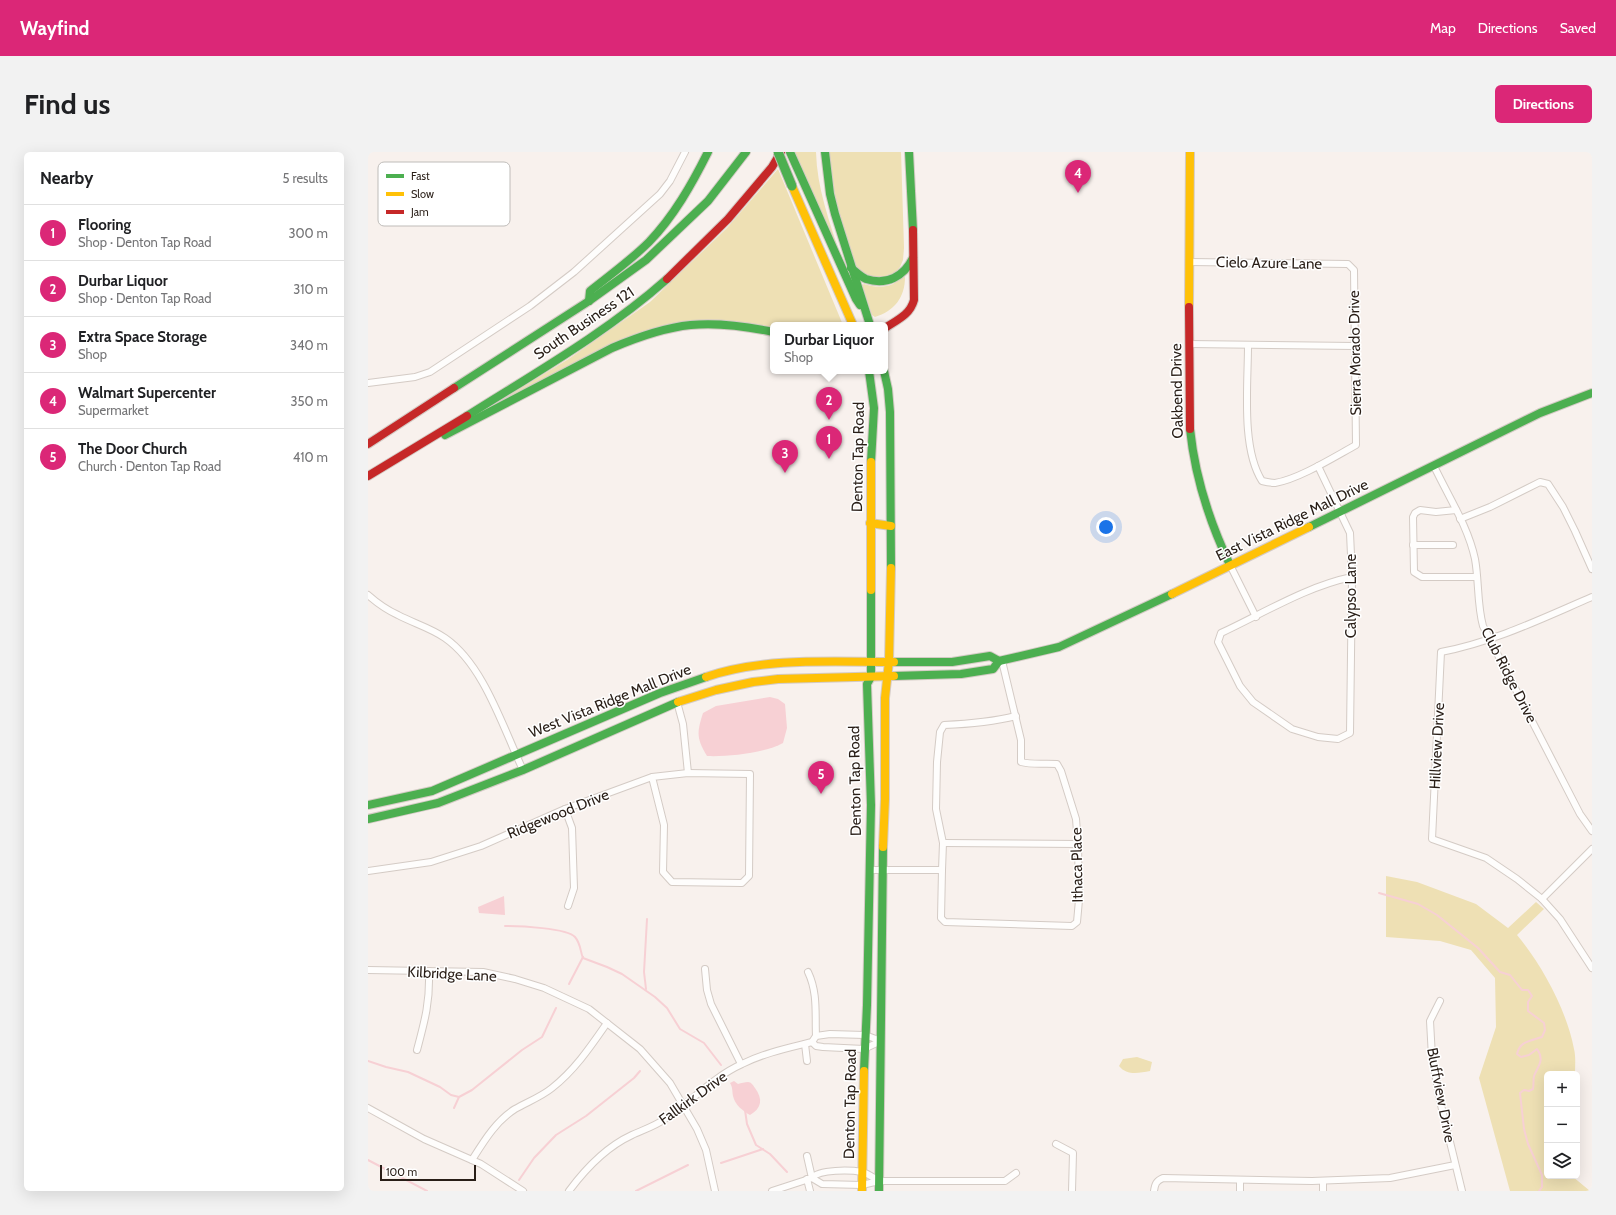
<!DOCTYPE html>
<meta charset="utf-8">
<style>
:root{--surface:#fff;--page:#f2f2f2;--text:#202124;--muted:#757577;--line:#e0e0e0;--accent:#db2777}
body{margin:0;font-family:Cabin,sans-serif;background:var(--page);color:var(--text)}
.controls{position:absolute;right:12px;bottom:12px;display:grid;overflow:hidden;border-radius:6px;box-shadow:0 4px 16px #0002}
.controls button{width:36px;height:36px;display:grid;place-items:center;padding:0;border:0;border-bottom:1px solid var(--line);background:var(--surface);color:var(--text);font:20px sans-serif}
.scale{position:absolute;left:12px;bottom:10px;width:96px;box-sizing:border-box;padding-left:4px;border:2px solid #291e17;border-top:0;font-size:11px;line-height:14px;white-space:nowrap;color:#291e17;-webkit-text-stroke:3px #fff;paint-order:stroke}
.you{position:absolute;left:738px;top:375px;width:14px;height:14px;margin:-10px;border:3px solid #fff;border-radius:50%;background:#1a73e8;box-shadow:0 0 0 6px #1a73e833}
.badge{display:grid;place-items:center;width:26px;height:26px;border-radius:50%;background:var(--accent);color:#fff;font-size:13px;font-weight:700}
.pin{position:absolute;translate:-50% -33px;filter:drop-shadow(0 1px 2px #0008)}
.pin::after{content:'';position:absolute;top:21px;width:14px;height:12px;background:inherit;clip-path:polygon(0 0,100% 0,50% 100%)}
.popup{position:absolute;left:402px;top:170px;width:118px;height:52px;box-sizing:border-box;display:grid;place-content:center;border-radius:6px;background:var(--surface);filter:drop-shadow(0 1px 3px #0005);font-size:13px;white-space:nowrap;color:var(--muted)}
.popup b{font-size:15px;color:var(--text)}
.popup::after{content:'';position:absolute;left:50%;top:100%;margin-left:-8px;border:8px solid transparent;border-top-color:var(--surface)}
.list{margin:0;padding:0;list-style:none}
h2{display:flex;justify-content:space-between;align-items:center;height:52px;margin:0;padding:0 16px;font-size:17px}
h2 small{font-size:13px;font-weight:400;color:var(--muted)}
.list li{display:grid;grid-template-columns:26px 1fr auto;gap:12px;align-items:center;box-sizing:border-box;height:56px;padding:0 16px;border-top:1px solid var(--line)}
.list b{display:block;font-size:15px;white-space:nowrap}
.list p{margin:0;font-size:13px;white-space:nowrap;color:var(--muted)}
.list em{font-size:13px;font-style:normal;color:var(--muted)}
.icon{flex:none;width:22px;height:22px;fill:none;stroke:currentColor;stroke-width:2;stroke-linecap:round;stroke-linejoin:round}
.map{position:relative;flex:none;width:1224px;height:1039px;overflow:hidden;border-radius:6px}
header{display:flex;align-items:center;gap:24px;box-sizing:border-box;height:56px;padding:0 20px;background:var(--accent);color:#fff}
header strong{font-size:19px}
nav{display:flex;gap:22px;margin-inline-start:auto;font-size:14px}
.intro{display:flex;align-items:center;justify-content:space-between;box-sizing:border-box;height:96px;padding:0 24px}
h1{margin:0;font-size:28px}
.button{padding:10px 18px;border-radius:6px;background:var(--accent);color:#fff;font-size:14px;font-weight:700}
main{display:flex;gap:24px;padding:0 24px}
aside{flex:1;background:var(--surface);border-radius:6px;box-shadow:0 4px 16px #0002}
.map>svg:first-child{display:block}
.green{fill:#eee0b4}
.water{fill:#f7d0d4}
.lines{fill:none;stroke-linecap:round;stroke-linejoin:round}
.stream{stroke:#f7d0d4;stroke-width:2}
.street-casing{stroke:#d4cbc5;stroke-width:8}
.fast-casing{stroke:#d4cbc5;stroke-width:10}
.slow-casing{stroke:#d4cbc5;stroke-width:10}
.jam-casing{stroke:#d4cbc5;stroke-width:10}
.street{stroke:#fefdfc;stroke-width:6}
.fast{stroke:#4caf50;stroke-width:8}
.slow{stroke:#ffc107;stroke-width:8}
.jam{stroke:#c62828;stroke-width:8}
.fast-bridge-casing{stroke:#c7bcb8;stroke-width:11;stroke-linecap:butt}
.fast-bridge{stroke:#4caf50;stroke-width:9}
.labels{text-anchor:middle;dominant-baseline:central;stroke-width:3;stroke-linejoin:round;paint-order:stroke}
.street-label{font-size:15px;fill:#291e17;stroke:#fff}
.key{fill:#fff;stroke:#bfbcb9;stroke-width:1}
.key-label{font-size:11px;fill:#291e17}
</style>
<header>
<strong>Wayfind</strong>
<nav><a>Map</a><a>Directions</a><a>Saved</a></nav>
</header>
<div class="intro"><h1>Find us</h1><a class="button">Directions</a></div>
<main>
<aside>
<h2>Nearby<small>5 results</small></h2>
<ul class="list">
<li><span class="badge">1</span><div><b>Flooring</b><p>Shop · Denton Tap Road</p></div><em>300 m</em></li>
<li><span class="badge">2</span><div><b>Durbar Liquor</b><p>Shop · Denton Tap Road</p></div><em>310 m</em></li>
<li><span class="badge">3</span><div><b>Extra Space Storage</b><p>Shop</p></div><em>340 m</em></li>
<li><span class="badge">4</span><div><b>Walmart Supercenter</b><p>Supermarket</p></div><em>350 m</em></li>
<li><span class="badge">5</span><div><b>The Door Church</b><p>Church · Denton Tap Road</p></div><em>410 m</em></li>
</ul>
</aside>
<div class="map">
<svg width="1224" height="1039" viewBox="0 0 1224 1039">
<rect width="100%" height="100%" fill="#f8f1ed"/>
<g class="green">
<path d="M424,0H448C449,39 464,77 476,114Z"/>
<polygon points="459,0 533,0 536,96 535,108 532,115 527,121 513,126 502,125 489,116 483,101 465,42"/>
<polygon points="410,17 475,173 405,173 405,177 298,174 135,251 133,248 199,208 282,150 359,76"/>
<path d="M537,125C537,146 526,159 507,165L504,163L494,133L496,132C505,135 516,136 525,132C529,129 533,126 537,125Z"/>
<path d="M1018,724L1049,730L1108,752L1140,776L1168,750L1176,757L1149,783C1174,813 1199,859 1206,897C1208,905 1207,914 1207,922H1179V1024H1204L1222,1039H1142L1111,926L1128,875L1127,826L1103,798L1072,789L1018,785Z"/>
<path d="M769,905L784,910L782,919C771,921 759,924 751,914L755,907Z"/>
</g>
<g class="water">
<path d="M402,545L410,547L417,552L419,576L415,591C397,601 359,605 339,604C328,586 329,580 335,561L348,554Z"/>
<polygon points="136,744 137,763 111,761 110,755"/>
<path d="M366,929L370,932C373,931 377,930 380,930C383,930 385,933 387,936C395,947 394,956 382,963C375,959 367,953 365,944C364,939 365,936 362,931Z"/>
</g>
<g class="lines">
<g class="stream">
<path d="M1011,741L1050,752L1069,763L1110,796L1132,820L1142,823L1154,838H1160L1164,844L1160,850V859L1176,871L1177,878L1174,885C1162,889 1152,889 1149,902L1153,905L1161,903L1169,897C1177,908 1170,914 1166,924C1165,928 1166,933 1165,937L1161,939L1156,938L1152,941L1156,977L1160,992L1174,1023V1035L1171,1039"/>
<path d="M137,774C151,774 199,776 207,785C213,792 212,799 215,806L239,815L254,822L287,845L299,856L312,877L336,891L353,913"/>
<polyline points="201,832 215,805"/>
<polyline points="278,837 276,820 279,767"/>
<polyline points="0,909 18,915 40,920 72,935 83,943 91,945"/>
<polyline points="86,956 91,945 104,938 154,898 174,885 188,856"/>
<polyline points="377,958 379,972 388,993 402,1002 419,1020"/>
<polyline points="0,1008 59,1039"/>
<polyline points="353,1011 395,997"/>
<polyline points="151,1028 166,1006 188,983 218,964 266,926 272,919"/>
<polyline points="268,1039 320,1013"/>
</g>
<defs>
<g id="street">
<path d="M821,110L980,112L986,118L988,293C966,305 931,327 907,331C903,331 898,330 894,329C873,296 880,233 880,194"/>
<polyline points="821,192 987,194"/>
<polyline points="0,231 47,225 62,220 162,154 206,120 292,42 302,29 317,0"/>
<path d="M950,314L982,381L984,425L982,581L970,587L950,585L924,577L885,550L872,534L850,490L853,481C894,462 939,434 984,425"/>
<path d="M1066,314C1080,344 1100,374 1107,407C1111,429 1109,452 1115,474L1212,662L1224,679"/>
<polyline points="1088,358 1068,360 1052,358 1047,361 1045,365 1046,420 1054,425 1109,425"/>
<polyline points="1092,367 1122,355 1172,330 1180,332 1195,355 1207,379 1224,417"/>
<polyline points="1045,393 1085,393"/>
<polyline points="862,413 888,465"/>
<path d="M0,443C9,451 19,458 30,463C45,471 63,476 77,486C116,513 135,576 155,618"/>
<path d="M1224,445C1175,466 1126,490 1073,500L1064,687L1118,706L1149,727L1174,747L1192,767L1224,816"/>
<polyline points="309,550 315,572 320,621"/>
<polyline points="197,657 204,676 206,736 200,754"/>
<polyline points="575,691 710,692"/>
<path d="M501,718H574L575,691L568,657L569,610L572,580L576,573C601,572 624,570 648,564"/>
<path d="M574,718L573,766L577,770L704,774L709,770L711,748L710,692L708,667L693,619L689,612C677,611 664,613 653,610V588L634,509"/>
<polyline points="0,719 63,710 113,694 197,657 284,625 320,621 382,622 381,724 374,731 304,730 295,720 296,673 284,625"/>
<polyline points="1174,747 1224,697"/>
<polyline points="337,817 339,838 343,852 373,912"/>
<polyline points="0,818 115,820 147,827 176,836 221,857 272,897 302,931 329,977 338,998 347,1039"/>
<path d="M440,820C450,841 447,862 448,884"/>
<polyline points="1072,849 1062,869 1064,905 1072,949 1094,1039"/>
<polyline points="444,890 448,894 455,895 496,897 513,889"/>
<polyline points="437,892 439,909"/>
<path d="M49,898C57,868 62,850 61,819"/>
<polyline points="0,956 56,987 113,1012 155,1039"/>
<polyline points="688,992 705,1001 704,1039"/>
<polyline points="439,1004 444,1026 454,1032 494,1033 511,1029 637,1029 648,1021"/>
<path d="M104,1008C116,989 128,969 147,957C159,950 173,945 184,936C207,918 223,894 239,871"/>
<polyline points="439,1027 442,1039"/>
<polyline points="955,1029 955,1039"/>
<path d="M201,1039C218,1016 238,995 264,983C275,978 287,974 297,967C323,950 345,925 374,912C396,901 420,896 444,890L448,884L462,882L497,883L513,889"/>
<path d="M404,1039L444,1026C451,1017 483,1018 494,1020C499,1021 506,1026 511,1029"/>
<path d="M786,1039C787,1032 788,1029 795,1026L944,1029L1022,1026L1087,1013"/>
<polyline points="872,1039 872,1028"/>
</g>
<g id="fast">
<polyline points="422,0 488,147 492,153"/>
<polyline points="457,0 462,42 467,62 502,173"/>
<polyline points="541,0 545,78"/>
<path d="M483,116C488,120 493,125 498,127C519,134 536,124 545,106"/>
<path d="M221,149L222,139C242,123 263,108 281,90C306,64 324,32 340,0"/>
<polyline points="501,219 506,256 503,310"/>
<polyline points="516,219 520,237 522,260 523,416"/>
<polyline points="86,236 221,149 278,108 340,49 378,0"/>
<path d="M99,264C167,221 238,181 299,127"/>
<path d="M822,277C827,325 841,369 862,413"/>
<path d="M77,283L244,196C305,170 339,166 405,180"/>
<polyline points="941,375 1172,261 1224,241"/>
<polyline points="526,510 584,510 622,504 631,509 691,495 804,442"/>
<polyline points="526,524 593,522 625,517 631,509"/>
<polyline points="0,653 64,639 292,541 338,525"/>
<polyline points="0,667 70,651 155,618 310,550"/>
<polyline points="496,919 499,853 503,653 499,532 503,525 503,438"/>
<polyline points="511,1039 515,695"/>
</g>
<g id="slow">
<polyline points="424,34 485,173"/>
<polyline points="821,155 822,0"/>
<polyline points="502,371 523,374"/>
<polyline points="503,438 503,310"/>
<polyline points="804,442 941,375"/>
<path d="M338,525C397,505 464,510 526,510"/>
<polyline points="310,550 348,538 385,530 410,527 526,524"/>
<polyline points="515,695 517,647 517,546 521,509 523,416"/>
<polyline points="494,1039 496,919"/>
</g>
<g id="jam">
<polyline points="299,127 360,67 404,15 413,0"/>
<polyline points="821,155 822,277"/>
<path d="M517,176C529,168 542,163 546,148L545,78"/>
<polyline points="0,292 86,236"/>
<polyline points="0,324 99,264"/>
</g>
</defs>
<use href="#street" class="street-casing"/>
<use href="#fast" class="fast-casing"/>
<use href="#slow" class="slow-casing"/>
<use href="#jam" class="jam-casing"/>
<use href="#street" class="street"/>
<use href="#fast" class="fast"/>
<use href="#slow" class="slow"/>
<use href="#jam" class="jam"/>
<defs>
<polyline id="fast-bridge" points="410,0 424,34"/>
</defs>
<use href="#fast-bridge" class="fast-bridge-casing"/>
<use href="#fast-bridge" class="fast-bridge"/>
</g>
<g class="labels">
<g class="street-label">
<text transform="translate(901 111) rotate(1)">Cielo Azure Lane</text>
<text transform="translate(216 171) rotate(-34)">South Business 121</text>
<text transform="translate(987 201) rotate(-91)">Sierra Morado Drive</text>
<text transform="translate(809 239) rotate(-91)">Oakbend Drive</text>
<text transform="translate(490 305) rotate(-89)">Denton Tap Road</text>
<text transform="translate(924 368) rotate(-26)">East Vista Ridge Mall Drive</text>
<text transform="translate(983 444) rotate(-90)">Calypso Lane</text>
<text transform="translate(1141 523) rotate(63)">Club Ridge Drive</text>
<text transform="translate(242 549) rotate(-22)">West Vista Ridge Mall Drive</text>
<text transform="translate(1069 594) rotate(-87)">Hillview Drive</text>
<text transform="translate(487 629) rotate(-91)">Denton Tap Road</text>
<text transform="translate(190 662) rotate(-22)">Ridgewood Drive</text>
<text transform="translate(709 713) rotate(-91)">Ithaca Place</text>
<text transform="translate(84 822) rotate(3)">Kilbridge Lane</text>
<text transform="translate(1073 943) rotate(79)">Bluffview Drive</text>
<text transform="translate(325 946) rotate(-36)">Fallkirk Drive</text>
<text transform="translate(482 952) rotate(-89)">Denton Tap Road</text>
</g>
</g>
<rect x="10" y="10" width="132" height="64" rx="6" class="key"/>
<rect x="18" y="22" width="18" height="4" fill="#4caf50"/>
<rect x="18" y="40" width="18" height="4" fill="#ffc107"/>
<rect x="18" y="58" width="18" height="4" fill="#c62828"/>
<g class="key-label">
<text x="43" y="28">Fast</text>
<text x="43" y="46">Slow</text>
<text x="43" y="64">Jam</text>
</g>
</svg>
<div class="controls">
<button>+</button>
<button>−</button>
<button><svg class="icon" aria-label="layers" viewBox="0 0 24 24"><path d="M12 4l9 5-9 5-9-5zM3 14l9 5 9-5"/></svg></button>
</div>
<div class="scale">100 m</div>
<div class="you"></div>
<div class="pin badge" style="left:461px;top:307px">1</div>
<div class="pin badge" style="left:461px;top:268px">2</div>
<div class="popup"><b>Durbar Liquor</b>Shop</div>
<div class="pin badge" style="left:417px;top:321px">3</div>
<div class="pin badge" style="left:710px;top:41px">4</div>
<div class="pin badge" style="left:453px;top:642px">5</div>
</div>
</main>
